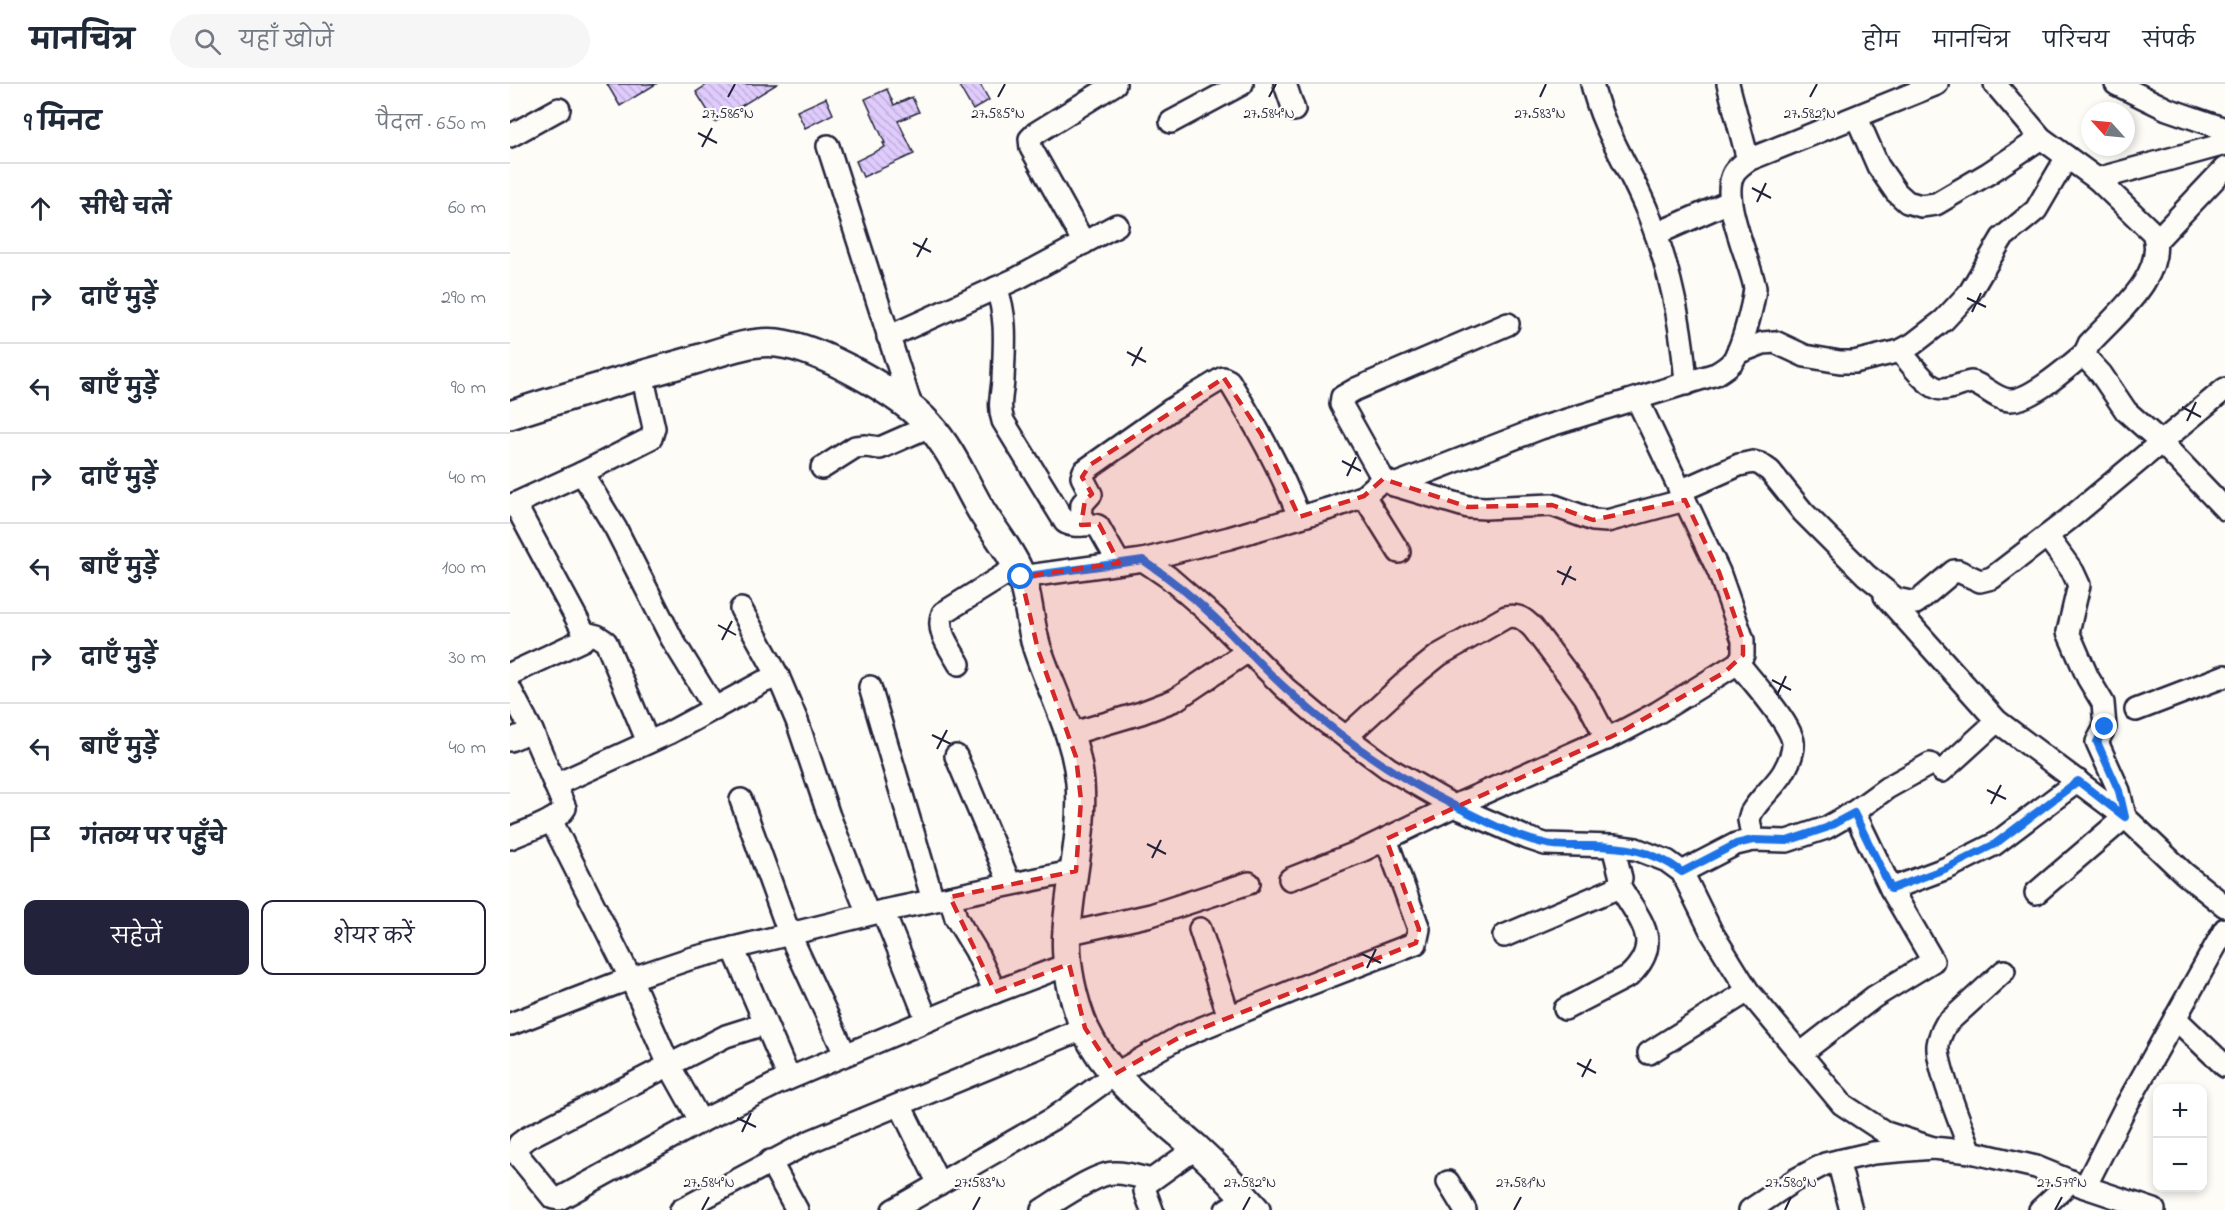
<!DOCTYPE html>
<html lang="hi">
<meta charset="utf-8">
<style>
:root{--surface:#fff;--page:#f6f6f7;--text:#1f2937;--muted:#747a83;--line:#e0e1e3;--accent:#22223b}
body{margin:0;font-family:"Indie Flower","Playpen Sans Deva",sans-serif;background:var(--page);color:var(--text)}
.controls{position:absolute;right:18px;bottom:18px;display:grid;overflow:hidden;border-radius:12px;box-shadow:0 3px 9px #0003}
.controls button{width:54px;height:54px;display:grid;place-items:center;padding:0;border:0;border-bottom:2px solid var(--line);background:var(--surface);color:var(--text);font:30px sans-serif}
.compass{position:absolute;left:1571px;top:18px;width:54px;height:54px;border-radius:50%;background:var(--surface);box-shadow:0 3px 9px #0003;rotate:297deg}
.stop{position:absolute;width:18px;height:18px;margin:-14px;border:4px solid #1a73e8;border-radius:50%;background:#fff}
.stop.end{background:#1a73e8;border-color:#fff;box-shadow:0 2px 6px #0008}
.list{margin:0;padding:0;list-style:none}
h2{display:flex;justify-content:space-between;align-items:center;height:78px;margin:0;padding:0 24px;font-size:26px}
h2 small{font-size:20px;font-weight:400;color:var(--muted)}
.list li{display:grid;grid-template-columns:39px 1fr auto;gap:18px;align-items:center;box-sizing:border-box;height:90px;padding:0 24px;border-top:2px solid var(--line)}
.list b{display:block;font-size:22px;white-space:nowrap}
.list em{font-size:20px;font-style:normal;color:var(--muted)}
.actions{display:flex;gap:12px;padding:18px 24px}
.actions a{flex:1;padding:14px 0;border:2px solid var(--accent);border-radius:12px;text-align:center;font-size:21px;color:var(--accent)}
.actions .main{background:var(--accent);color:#fff}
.icon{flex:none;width:33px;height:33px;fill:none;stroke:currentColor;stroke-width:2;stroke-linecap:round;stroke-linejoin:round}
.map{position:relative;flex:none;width:1715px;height:1126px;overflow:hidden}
header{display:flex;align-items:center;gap:36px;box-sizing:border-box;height:84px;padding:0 30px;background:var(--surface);border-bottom:2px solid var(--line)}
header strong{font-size:28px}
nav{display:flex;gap:33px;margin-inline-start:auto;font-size:21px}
.search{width:420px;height:54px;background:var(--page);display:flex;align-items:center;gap:15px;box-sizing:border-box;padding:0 21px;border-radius:33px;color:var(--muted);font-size:22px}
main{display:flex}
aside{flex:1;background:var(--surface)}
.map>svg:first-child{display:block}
.building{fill:url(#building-back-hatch);stroke:#22223b;stroke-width:1.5}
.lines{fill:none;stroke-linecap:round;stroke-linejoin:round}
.minor-casing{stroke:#22223b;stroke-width:26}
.major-casing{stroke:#22223b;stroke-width:32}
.minor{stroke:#fdfcf7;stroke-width:21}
.major{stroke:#fdfcf7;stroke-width:27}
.route{stroke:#1a73e8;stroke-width:8}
.marked{fill:#d62828;fill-opacity:0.2;stroke:#d62828;stroke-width:4.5;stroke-dasharray:12 8;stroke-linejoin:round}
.ticks{fill:none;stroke:#22223b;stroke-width:2}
.ticks-label{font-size:15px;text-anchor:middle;fill:#22223b;stroke:#fdfcf7;stroke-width:4.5;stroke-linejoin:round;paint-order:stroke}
</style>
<header>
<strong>मानचित्र</strong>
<div class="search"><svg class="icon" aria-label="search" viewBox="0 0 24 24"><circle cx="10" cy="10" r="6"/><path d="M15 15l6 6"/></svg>यहाँ खोजें</div>
<nav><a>होम</a><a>मानचित्र</a><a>परिचय</a><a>संपर्क</a></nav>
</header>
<main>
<aside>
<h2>9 मिनट<small>पैदल · 650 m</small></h2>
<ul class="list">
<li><svg class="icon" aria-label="ahead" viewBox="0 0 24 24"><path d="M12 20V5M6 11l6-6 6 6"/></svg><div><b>सीधे चलें</b></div><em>60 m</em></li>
<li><svg class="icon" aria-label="right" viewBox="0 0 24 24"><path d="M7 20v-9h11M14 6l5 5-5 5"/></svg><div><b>दाएँ मुड़ें</b></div><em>290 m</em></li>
<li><svg class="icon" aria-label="left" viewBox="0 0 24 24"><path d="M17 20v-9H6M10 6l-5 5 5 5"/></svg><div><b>बाएँ मुड़ें</b></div><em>90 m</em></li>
<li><svg class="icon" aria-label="right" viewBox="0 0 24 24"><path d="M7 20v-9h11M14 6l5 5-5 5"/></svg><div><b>दाएँ मुड़ें</b></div><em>40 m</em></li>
<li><svg class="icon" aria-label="left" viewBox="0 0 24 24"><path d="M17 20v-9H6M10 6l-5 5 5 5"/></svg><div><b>बाएँ मुड़ें</b></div><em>100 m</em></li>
<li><svg class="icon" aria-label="right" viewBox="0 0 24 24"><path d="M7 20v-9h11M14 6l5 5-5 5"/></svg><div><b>दाएँ मुड़ें</b></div><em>30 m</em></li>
<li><svg class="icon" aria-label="left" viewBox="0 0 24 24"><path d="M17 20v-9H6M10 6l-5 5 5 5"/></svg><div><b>बाएँ मुड़ें</b></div><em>40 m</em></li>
<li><svg class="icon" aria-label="arrive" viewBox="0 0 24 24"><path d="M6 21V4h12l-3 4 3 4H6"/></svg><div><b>गंतव्य पर पहुँचे</b></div></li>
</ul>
<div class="actions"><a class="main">सहेजें</a><a>शेयर करें</a></div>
</aside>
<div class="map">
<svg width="1715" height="1126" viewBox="0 0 1715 1126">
<defs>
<pattern id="building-back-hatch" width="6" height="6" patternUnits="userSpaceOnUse" patternTransform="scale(1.5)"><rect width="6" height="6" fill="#dfcbfc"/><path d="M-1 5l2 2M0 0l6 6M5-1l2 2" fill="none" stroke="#bfaed9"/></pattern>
</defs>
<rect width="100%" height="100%" fill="#fdfcf7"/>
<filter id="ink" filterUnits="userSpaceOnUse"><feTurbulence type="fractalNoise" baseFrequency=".0167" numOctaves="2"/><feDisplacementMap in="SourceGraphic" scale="12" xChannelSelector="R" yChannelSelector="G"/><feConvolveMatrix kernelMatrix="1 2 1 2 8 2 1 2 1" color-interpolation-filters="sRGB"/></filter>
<g filter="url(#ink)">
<g class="building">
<polygon points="97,0 146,0 110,22"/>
<polygon points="198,0 267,0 205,38 186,8"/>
<polygon points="448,0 470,0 479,16 463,26"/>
<polygon points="377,5 384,21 402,13 409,28 388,37 404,70 353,93 346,77 375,63 373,59 375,59 355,15"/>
<polygon points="316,14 323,30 295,44 287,27"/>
</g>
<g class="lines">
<defs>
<g id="minor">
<polyline points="775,0 784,26"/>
<path d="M1082,0C1093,48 1123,89 1140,134C1161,188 1172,243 1176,300"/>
<polyline points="1218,0 1238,76"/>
<polyline points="1485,0 1531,54 1587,95"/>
<polyline points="1606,0 1657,25 1715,45"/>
<polyline points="1347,34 1368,82 1386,108 1397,118 1411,122 1426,120 1479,89 1531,54"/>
<polyline points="661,38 732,0"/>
<polyline points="0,52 49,25"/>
<path d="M1715,60L1587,95L1643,149C1658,191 1604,232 1579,260L1575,269L1578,276L1591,290L1616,327L1651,358L1715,425"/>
<polyline points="318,62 402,325"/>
<polyline points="1146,150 1219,118"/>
<polyline points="1646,157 1715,84"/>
<polyline points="574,159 521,64 520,55 526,49 605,0"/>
<path d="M486,204C498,232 494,266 493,296C492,311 488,322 493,337L555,438C565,445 577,438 588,442L609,479"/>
<polyline points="998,240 846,305 832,313 831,320 873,395 884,401 958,423 975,424 1042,421 1083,436 1097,437 1175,416"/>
<polyline points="378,253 508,194 607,141"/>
<path d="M1390,267C1399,277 1419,306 1432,305C1441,305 1451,300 1461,298C1474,301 1485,315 1499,316C1520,318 1559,282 1575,269"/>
<polyline points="1227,269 1253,259 1265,258 1295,272 1330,278 1344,278 1390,267 1403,260 1434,236 1460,208 1492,154 1526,126 1557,73"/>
<polyline points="312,384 345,363 356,362 370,364 420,342"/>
<polyline points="72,389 106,445 162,555 205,625"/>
<path d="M884,401L1031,344L1206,290C1211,287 1218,283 1222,278C1232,266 1243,221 1245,204C1240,176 1209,114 1224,89C1228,83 1233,80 1238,76L1427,0"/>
<polyline points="1170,407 1229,381 1243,378 1250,380 1260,387 1293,428 1356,491 1386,515 1406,519 1444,487 1448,487 1470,497 1482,494 1559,435 1715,305"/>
<polyline points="854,412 889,468"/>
<polyline points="0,422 72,389 141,354 144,344 132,290"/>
<path d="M571,441L572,420L581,410L572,393L574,387L662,325L713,294L719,297C746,342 771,385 789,433"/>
<polyline points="633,476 719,454 821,424 854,412 873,395"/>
<polyline points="511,493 633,476 658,493 704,533 775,604 813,636 878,684 944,722 1017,754 1035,760 1103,762 1126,765 1157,777 1172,788 1201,847 1238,907 1332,1020 1376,1049 1423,1064"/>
<polyline points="1375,512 1487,637 1615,733 1675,790 1715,822"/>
<polyline points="231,525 268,592"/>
<polyline points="75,549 87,552 96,558 138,658"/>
<path d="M1228,579C1241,596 1280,638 1283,658C1284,669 1278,680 1273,689C1264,703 1250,714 1241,729L1239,736L1243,756"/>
<path d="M449,580C441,565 425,547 433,529L507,483"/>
<polyline points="0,590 73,556 76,552 5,420"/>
<polyline points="360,603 423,816"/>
<path d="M0,605L22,647L55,724C47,738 15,747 0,754"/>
<polyline points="1626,626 1715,592"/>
<polyline points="560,650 631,629 665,616 738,567"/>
<path d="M836,653L899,595L929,571L996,533C1009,530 1015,536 1023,544L1075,613L1097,655"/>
<polyline points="0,656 22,647"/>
<polyline points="446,672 500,800"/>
<polyline points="1432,687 1487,637"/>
<polyline points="45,701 159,649 253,598 268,592 287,637 319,732 358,830"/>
<polyline points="231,716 279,849 335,970"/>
<polyline points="1344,728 1381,805 1437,784 1485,760 1568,697"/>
<polyline points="41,736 121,895 159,981 191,1038"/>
<polyline points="1172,788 1226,760 1243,756 1277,757 1316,744 1344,728 1377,704 1420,680"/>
<polyline points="780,795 851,767 944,722 1111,648 1147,629 1228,579 1233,571 1233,556 1209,488 1127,315"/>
<polyline points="1526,809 1615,733 1609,707 1587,658 1595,643 1593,619 1578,594 1558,548 1569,501 1563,488 1537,452"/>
<polyline points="440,813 446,834 466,867 485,908"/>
<polyline points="373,827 417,936"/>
<polyline points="690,845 719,933"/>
<polyline points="556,850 641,831 739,799"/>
<polyline points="994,852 1102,806 1109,801 1111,794 1103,762"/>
<polyline points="223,864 279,994"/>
<path d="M1055,925L1119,892C1155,858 1129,836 1109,801"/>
<polyline points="1665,934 1715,982"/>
<polyline points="1,940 105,900 179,875 373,827 566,787"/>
<polyline points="254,940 216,952 17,1054 9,1060 7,1070 43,1114 49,1115 184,1041 266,1000 485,908 559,880"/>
<polyline points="1139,969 1238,907"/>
<polyline points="1290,970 1364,913 1423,877 1381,805"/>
<polyline points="390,1021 429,1100"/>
<path d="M1461,1068C1453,1046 1426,981 1428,961C1429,953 1432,947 1436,940L1494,887"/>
<polyline points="260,1077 287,1126"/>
<polyline points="1328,1077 1341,1126"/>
<polyline points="938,1098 955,1126"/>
<polyline points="1575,1103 1615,1024 1715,845"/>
<polyline points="171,1126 301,1057 575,944"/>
<polyline points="383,1126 544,1034 605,990 670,953 792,903 906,859 909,845 876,755"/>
<path d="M532,1126C548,1116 586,1089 604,1089C615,1088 629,1093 641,1096"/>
<polyline points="642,1126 635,1107 636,1100 686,1064"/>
<polyline points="716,1126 736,1114"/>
<polyline points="1240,1126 1285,1096 1315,1080 1363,1069 1423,1064 1461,1068 1526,1083 1575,1103 1644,1126"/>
<polyline points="1530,1126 1561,1097"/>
</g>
<path id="major" d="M0,331C60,311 120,294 181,277C208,269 239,256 267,259C310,264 390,309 419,341C442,366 455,399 472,428C484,447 499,465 508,485C519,509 519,538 527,564C542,609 566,651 570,699C574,749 560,796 557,846C554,878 563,917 575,945C598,995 645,1028 685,1063C707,1083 727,1104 746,1126"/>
</defs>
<use href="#minor" class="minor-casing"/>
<use href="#major" class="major-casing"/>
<use href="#minor" class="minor"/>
<use href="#major" class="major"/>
</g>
</g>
<g class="lines" filter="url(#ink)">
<path class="route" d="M511,493L633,476C658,493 682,512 704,533C728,556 750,581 774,603C825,650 884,692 945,722C973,736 1003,752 1033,759C1047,763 1063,762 1078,762C1113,762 1144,766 1172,788L1226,760L1243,756L1277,757L1316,744L1344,729L1381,805L1437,784L1485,760L1568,697L1615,733L1609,707L1587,658L1595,643"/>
</g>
<path class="marked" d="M714,294L751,350L789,433L854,412L873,395L958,423L1042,421L1083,436L1175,416L1209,488L1233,556V571L1215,588L1111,648L876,755L909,845L906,859L670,953L605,990L575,944L559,880L485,908L440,813L566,787L571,716L566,673L528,566L511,493L609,479L589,440L571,441L575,416L582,410L572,393L580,381Z"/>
<path class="ticks" d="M218,13L225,0M488,13L495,0M759,13L766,0M1030,13L1036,0M1300,13L1307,0M188,49L207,59M192,63L202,44M1242,104L1261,114M1247,118L1256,99M403,159L421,168M407,173L417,154M1457,214L1476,223M1462,228L1471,209M617,268L636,278M622,282L632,263M1672,323L1691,333M1677,337L1686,318M832,377L851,387M837,392L846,373M1047,487L1066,496M1052,501L1061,482M208,541L226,551M212,556L222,537M1262,596L1281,606M1267,611L1276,592M422,651L441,660M427,665L437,646M1477,706L1496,715M1481,720L1491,701M637,760L656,770M642,774L651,756M852,870L871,879M857,884L866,865M1067,979L1086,989M1072,993L1081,975M227,1034L246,1043M232,1048L241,1029M192,1126L199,1113M463,1126L470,1113M733,1126L740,1113M1004,1126L1011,1113M1275,1126L1281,1113M1545,1126L1552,1113"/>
<g class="ticks-label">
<text x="218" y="34">27.586°N</text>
<text x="488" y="34">27.585°N</text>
<text x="759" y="34">27.584°N</text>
<text x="1030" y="34">27.583°N</text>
<text x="1300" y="34">27.582°N</text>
<text x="199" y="1103">27.584°N</text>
<text x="470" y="1103">27.583°N</text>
<text x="740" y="1103">27.582°N</text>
<text x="1011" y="1103">27.581°N</text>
<text x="1281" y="1103">27.580°N</text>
<text x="1552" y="1103">27.579°N</text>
</g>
</svg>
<div class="controls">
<button>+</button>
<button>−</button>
</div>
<svg class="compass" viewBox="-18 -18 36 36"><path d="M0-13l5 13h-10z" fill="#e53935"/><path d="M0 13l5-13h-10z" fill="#747a83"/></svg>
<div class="stop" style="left:511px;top:493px"></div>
<div class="stop end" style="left:1595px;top:643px"></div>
</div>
</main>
